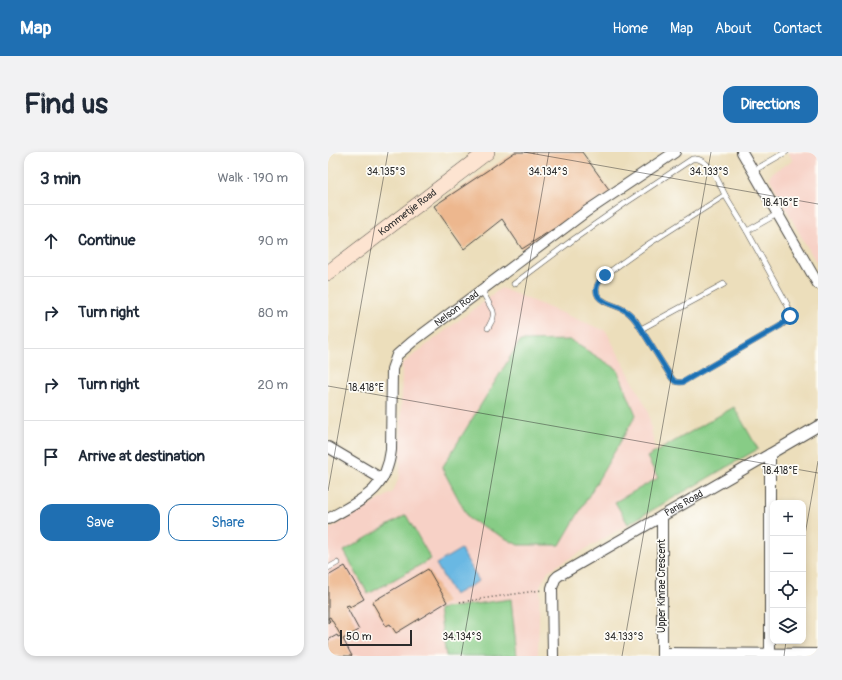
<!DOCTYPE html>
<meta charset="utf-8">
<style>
:root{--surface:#fff;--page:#f2f2f3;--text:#1f2937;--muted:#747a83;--line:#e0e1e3;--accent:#1f6fb2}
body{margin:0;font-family:Pangolin,sans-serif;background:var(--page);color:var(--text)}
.controls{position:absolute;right:12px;bottom:12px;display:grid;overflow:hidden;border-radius:8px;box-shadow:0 2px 6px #0003}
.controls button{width:36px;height:36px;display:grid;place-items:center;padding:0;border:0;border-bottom:1px solid var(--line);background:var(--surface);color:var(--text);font:20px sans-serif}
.scale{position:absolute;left:12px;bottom:10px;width:72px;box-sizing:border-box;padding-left:4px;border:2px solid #2b2b2b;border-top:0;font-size:11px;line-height:14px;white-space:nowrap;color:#2b2b2b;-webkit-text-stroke:3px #fdfcf7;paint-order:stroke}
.stop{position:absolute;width:12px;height:12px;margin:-9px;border:3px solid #1f6fb2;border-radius:50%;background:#fff}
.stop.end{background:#1f6fb2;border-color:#fff;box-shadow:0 1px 4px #0008}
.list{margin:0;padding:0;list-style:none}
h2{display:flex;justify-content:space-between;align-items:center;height:52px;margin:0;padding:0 16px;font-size:17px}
h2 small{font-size:13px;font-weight:400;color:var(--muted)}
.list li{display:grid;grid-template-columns:26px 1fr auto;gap:12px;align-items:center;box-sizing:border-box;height:72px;padding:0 16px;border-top:1px solid var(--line)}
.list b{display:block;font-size:15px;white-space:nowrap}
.list em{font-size:13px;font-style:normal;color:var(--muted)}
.actions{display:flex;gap:8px;padding:12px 16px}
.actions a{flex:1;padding:9px 0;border:1px solid var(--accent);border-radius:12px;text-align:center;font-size:14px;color:var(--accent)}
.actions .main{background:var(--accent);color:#fff}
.icon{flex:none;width:22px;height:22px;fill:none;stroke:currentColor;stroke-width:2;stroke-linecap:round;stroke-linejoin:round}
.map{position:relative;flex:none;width:490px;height:504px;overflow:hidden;border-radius:12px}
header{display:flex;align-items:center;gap:24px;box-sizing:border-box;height:56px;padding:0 20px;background:var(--accent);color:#fff}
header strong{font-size:19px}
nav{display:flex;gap:22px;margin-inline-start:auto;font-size:14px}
.intro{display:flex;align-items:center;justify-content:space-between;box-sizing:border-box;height:96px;padding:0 24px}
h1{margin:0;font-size:28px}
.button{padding:10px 18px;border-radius:12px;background:var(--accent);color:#fff;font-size:14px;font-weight:700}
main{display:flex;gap:24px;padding:0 24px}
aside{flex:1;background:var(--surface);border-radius:12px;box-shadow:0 2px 6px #0003}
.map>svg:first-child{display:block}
.built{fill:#f7d1c6}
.green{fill:#87cc86;stroke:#597c58}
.water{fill:#69b8e3;stroke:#4a7287}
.building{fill:#edb78e}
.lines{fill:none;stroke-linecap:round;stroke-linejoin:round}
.service-casing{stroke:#484641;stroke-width:6}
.minor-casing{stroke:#484641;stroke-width:12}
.secondary-casing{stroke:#484641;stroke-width:16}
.path{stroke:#484641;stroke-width:1.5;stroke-dasharray:1 3;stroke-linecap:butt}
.service{stroke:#fff;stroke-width:5}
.minor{stroke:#fff;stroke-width:10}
.secondary{stroke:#fde4d1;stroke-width:15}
.route{stroke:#1f6fb2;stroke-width:5}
.ticks{fill:none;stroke:#2b2b2b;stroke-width:1;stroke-opacity:0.45}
.labels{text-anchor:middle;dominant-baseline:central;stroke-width:3.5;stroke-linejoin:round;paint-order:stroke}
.street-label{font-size:10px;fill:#2b2b2b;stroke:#fdfcf7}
.ticks-label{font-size:10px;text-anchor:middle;fill:#2b2b2b;stroke:#fdfcf7;stroke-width:3.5;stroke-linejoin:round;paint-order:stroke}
</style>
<header>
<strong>Map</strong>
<nav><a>Home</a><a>Map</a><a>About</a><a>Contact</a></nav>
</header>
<div class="intro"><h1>Find us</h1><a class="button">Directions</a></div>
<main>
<aside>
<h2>3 min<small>Walk · 190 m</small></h2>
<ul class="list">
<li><svg class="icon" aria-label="ahead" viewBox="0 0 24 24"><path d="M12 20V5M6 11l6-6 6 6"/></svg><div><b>Continue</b></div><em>90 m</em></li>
<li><svg class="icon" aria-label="right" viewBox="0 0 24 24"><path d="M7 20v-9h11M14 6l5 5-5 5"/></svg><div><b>Turn right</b></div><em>80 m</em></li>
<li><svg class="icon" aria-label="right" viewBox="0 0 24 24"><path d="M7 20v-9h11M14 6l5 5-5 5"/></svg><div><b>Turn right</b></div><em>20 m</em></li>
<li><svg class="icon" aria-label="arrive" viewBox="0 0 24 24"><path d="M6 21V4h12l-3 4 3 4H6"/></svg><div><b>Arrive at destination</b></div></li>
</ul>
<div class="actions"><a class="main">Save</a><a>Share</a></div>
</aside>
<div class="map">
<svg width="490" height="504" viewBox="0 0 490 504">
<rect width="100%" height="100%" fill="#fdfcf7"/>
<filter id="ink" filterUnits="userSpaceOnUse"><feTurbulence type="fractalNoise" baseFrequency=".025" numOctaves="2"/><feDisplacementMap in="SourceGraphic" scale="8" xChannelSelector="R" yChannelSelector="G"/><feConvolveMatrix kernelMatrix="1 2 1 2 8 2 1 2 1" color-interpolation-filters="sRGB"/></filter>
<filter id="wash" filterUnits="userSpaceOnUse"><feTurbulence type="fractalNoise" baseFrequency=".012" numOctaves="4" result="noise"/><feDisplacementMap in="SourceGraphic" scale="16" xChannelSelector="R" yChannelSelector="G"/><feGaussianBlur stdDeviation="0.9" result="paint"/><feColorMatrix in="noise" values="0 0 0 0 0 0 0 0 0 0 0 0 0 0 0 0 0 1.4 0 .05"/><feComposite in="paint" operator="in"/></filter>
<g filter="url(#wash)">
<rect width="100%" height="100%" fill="#ecdebb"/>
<g class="built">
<polygon points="460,0 490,0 490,113 475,88 442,27 442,24 446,19 465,9"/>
<polygon points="173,136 278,179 320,258 327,299 406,255 430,297 220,419 212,434 210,504 0,504 0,378 65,340 72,323 74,212"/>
</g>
<g class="green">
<polygon points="242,188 289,217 308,263 232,393 190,393 141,367 114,316 192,189"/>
<polygon points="406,255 430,297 300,372 287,350 330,326 319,305"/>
<polygon points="78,363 103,407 40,442 16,399"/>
<polygon points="183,447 189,504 118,504 111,457"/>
</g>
<polygon class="water" points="133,397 151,429 126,443 108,412"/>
<g id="blocks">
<g class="building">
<polygon points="187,0 254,0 283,40 194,97 174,67 136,97 106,54"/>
<polygon points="17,414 36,447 22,455 21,453 18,454 31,478 15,487 24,504 0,504 0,488 9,483 10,485 13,484 2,465 0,466 2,469 0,471 0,424"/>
<polygon points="100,417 119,450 68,481 62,472 58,474 44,450"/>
</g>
</g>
</g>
<g filter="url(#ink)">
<use href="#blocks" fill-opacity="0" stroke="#484641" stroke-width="1"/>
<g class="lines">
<defs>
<g id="service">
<polyline points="425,19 458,0"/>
<path d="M397,43L419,79L459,152C464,163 461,168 452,174L355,230C349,231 346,230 343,225L308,169C305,165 301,160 296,158C290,154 282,153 276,149C263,142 269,130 277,123L322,91Z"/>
<polyline points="419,79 449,62"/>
<path d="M186,132L246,87L299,50L364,7C381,4 391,31 397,43"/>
<path d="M153,137L165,159C167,165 163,170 160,176"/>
<polyline points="313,177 396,132"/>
<polyline points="0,416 9,411"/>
</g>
<g id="minor">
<polyline points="414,0 490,132"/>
<polyline points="0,295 54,327"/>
<polyline points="442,302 442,504"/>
<path id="s1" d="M0,367C33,348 58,340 63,298L64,217L69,203L84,190L259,59L347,0"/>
<polyline points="334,501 490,502"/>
<path id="s2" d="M225,504L224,436L227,427L230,424L442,302L490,274"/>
<polyline points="334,504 334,364"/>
</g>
<g id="secondary">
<path id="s3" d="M0,121L159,0"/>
</g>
</defs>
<use href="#service" class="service-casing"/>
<use href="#minor" class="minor-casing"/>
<use href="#secondary" class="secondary-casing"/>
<polyline class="path" points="132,450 214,438"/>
<use href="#service" class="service"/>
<use href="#minor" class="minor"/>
<use href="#secondary" class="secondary"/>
</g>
</g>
<g class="lines" filter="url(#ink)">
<path class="route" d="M277,123C269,130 263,142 276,149C282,153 290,154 296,158C301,160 305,165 308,169L343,225C346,230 349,231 355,230L452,174L458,169L462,164"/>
</g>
<path class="ticks" d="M196,0L490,52M0,234L490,321M0,339L60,0M475,394L490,309M0,503L6,504M133,504L221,0M294,504L383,0M456,504L458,489"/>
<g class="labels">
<g class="street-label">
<text stroke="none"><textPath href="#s3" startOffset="100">Kommetjie Road</textPath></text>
<text stroke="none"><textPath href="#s1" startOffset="270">Nelson Road</textPath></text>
<text stroke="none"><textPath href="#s2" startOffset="227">Paris Road</textPath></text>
<text transform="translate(334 434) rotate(-90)">Upper Kinrae Crescent</text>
</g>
</g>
<g class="ticks-label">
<text x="58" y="23">34.135°S</text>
<text x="220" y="23">34.134°S</text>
<text x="381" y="23">34.133°S</text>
<text x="452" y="54">18.416°E</text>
<text x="38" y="239">18.418°E</text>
<text x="452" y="322">18.418°E</text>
<text x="134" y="488">34.134°S</text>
<text x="296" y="488">34.133°S</text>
</g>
</svg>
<div class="controls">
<button>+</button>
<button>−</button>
<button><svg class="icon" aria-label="locate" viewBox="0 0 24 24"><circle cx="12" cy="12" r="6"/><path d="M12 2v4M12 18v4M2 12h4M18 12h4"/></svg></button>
<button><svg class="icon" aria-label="layers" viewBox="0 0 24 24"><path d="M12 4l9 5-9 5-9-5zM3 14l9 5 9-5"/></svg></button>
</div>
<div class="scale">50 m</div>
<div class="stop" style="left:462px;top:164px"></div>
<div class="stop end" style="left:277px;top:123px"></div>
</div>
</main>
